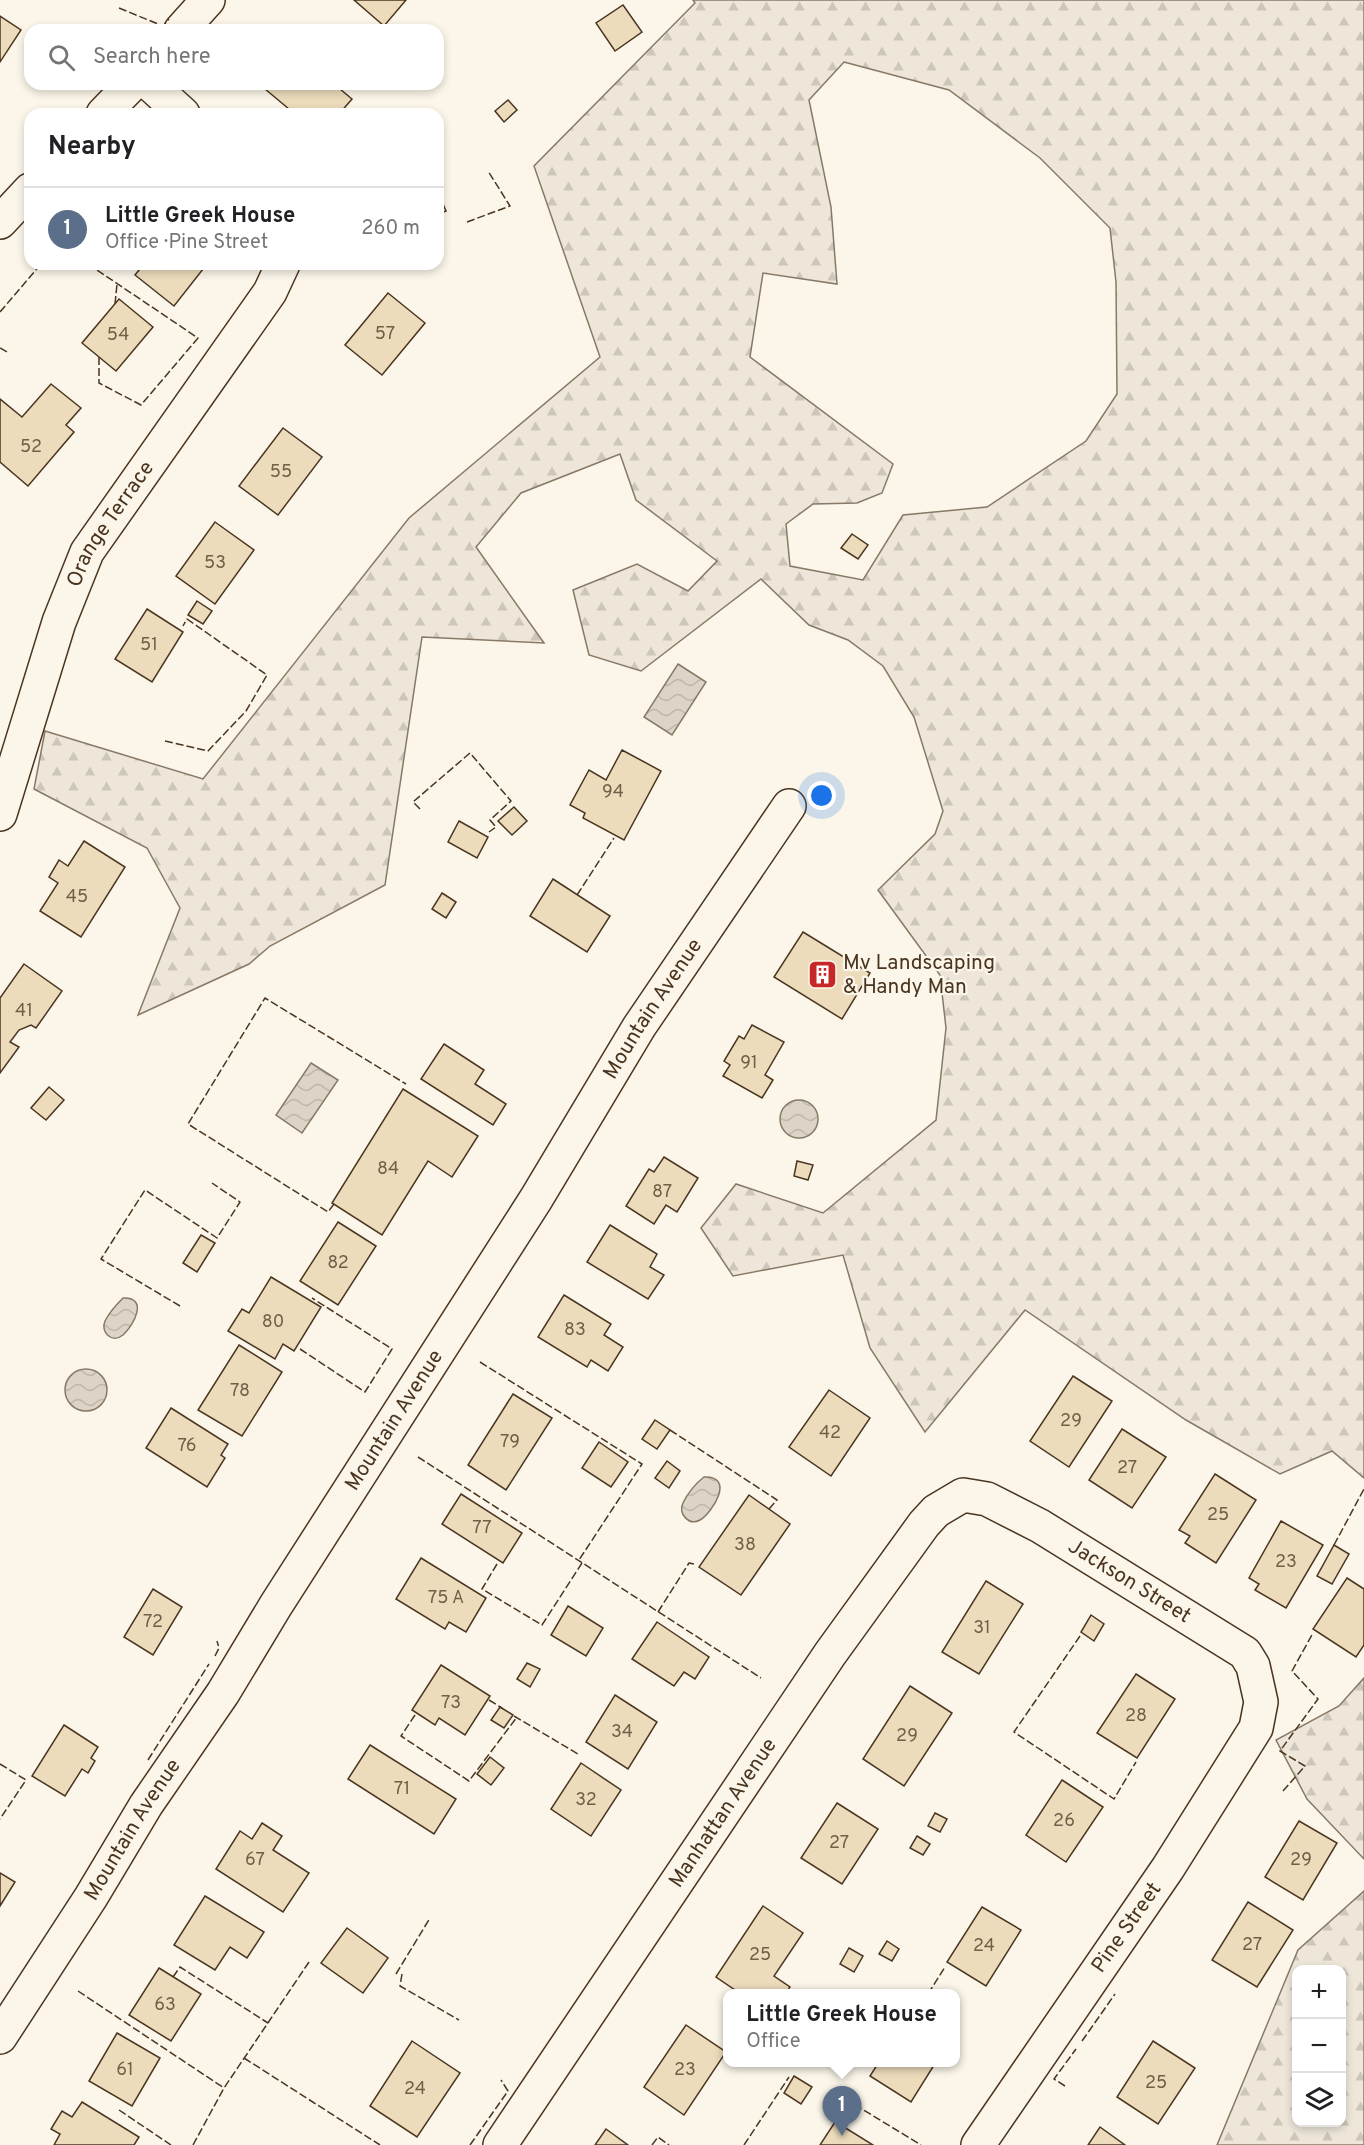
<!DOCTYPE html>
<meta charset="utf-8">
<style>
:root{--surface:#fff;--page:#f2f2f2;--text:#202124;--muted:#757577;--line:#e0e0e0;--accent:#c62828}
body{margin:0;font-family:Overpass,sans-serif;background:var(--page);color:var(--text)}
.controls{position:absolute;right:18px;bottom:18px;display:grid;overflow:hidden;border-radius:12px;box-shadow:0 3px 9px #0003}
.controls button{width:54px;height:54px;display:grid;place-items:center;padding:0;border:0;border-bottom:2px solid var(--line);background:var(--surface);color:var(--text);font:30px sans-serif}
.you{position:absolute;left:822px;top:796px;width:21px;height:21px;margin:-15px;border:4px solid #fff;border-radius:50%;background:#1a73e8;box-shadow:0 0 0 9px #1a73e833}
.badge{display:grid;place-items:center;width:39px;height:39px;border-radius:50%;background:var(--accent);color:#fff;font-size:20px;font-weight:700}
.pin{position:absolute;translate:-50% -50px;filter:drop-shadow(0 2px 3px #0008)}
.pin::after{content:'';position:absolute;top:32px;width:21px;height:18px;background:inherit;clip-path:polygon(0 0,100% 0,50% 100%)}
.popup{position:absolute;left:723px;top:1989px;width:237px;height:78px;box-sizing:border-box;display:grid;place-content:center;border-radius:12px;background:var(--surface);filter:drop-shadow(0 2px 4px #0005);font-size:20px;white-space:nowrap;color:var(--muted)}
.popup b{font-size:22px;color:var(--text)}
.popup::after{content:'';position:absolute;left:50%;top:100%;margin-left:-12px;border:12px solid transparent;border-top-color:var(--surface)}
.list{margin:0;padding:0;list-style:none}
h2{display:flex;justify-content:space-between;align-items:center;height:78px;margin:0;padding:0 24px;font-size:26px}
h2 small{font-size:20px;font-weight:400;color:var(--muted)}
.list li{display:grid;grid-template-columns:39px 1fr auto;gap:18px;align-items:center;box-sizing:border-box;height:84px;padding:0 24px;border-top:2px solid var(--line)}
.list b{display:block;font-size:22px;white-space:nowrap}
.list p{margin:0;font-size:20px;white-space:nowrap;color:var(--muted)}
.list em{font-size:20px;font-style:normal;color:var(--muted)}
.icon{flex:none;width:33px;height:33px;fill:none;stroke:currentColor;stroke-width:2;stroke-linecap:round;stroke-linejoin:round}
.map{position:relative;flex:none;width:1364px;height:2145px;overflow:hidden}
.search{position:absolute;background:var(--surface);box-shadow:0 3px 9px #0003;left:24px;top:24px;width:420px;height:66px;display:flex;align-items:center;gap:15px;box-sizing:border-box;padding:0 21px;border-radius:18px;color:var(--muted);font-size:22px}
.panel{position:absolute;background:var(--surface);box-shadow:0 3px 9px #0003;left:24px;top:108px;width:420px;height:162px;border-radius:18px}
.map>svg:first-child{display:block}
.forest{fill:url(#forest-firs);stroke:#887966;stroke-width:1.5;fill-rule:evenodd}
.water{fill:url(#water-waves);stroke:#887966;stroke-width:1.5}
.building{fill:#ecdcbc;stroke:#4a3520;stroke-width:1.5}
.lines{fill:none;stroke-linecap:round;stroke-linejoin:round}
.minor-casing{stroke:#4a3520;stroke-width:36}
.minor{stroke:#fbf6e9;stroke-width:33}
.fence{stroke:#4a3520;stroke-width:1.5;stroke-dasharray:8 3;stroke-linecap:butt}
.labels{text-anchor:middle;dominant-baseline:central;stroke-width:4.5;stroke-linejoin:round;paint-order:stroke}
.number-label{font-size:18px;fill:#725f47}
.street-label{font-size:21px;fill:#4a3520;stroke:#fbf6e9}
.poi-label{font-size:21px;fill:#4a3520;stroke:#fbf6e9;text-anchor:start}
</style>
<div class="map">
<svg width="1364" height="2145" viewBox="0 0 1364 2145">
<defs>
<pattern id="forest-firs" width="22" height="20" patternUnits="userSpaceOnUse" patternTransform="scale(1.5)"><rect width="22" height="20" fill="#ede6d9"/><path d="M5 1l3.5 6h-7zM16 11l3.5 6h-7z" fill="#cdc6ba"/></pattern>
<pattern id="water-waves" width="16" height="10" patternUnits="userSpaceOnUse" patternTransform="scale(1.5)"><rect width="16" height="10" fill="#dcd4c6"/><path d="M0 5q4-4 8 0t8 0" fill="none" stroke="#beb7aa"/></pattern>
</defs>
<rect width="100%" height="100%" fill="#fbf6e9"/>
<g class="forest">
<path d="M693,0H1364V1478L1332,1451L1280,1474L1186,1420L1025,1310L925,1432L870,1348L843,1255L733,1276L701,1228L736,1184L823,1213L936,1120L946,1028L940,975L878,890L935,834L943,811L914,717L883,666L848,640L809,625L761,579L641,671L589,655L573,590L637,564L688,591L717,561L636,500L620,454L521,493L476,547L544,643L422,637L385,885L270,946L249,964L138,1015L180,908L147,848L34,789L45,731L203,779L409,518L600,357L534,166L695,3ZM844,62L949,90L1040,158L1110,228L1116,282L1117,394L1086,441L987,507L903,515L863,580L790,566L786,524L813,504L857,503L882,493L893,464L750,357L763,273L837,284L831,207L809,100Z"/>
<polygon points="1364,1678 1364,1859 1307,1799 1276,1740 1339,1706"/>
<path d="M1364,1891V2145H1217L1298,1950ZM1296,1970H1342V2122H1296Z"/>
</g>
<g class="water">
<polygon points="678,664 706,682 672,735 644,717"/>
<polygon points="311,1063 338,1080 302,1133 276,1115"/>
<circle cx="799" cy="1119" r="19"/>
<path d="M123,1298C149,1297 134,1325 123,1335C112,1344 100,1332 105,1321C109,1313 117,1304 123,1298Z"/>
<circle cx="86" cy="1390" r="21"/>
<path d="M704,1477C736,1476 712,1513 700,1520C689,1526 678,1514 683,1503C687,1494 696,1483 704,1477Z"/>
</g>
<g class="building">
<polygon points="354,0 406,0 384,26"/>
<polygon points="623,5 642,32 615,51 596,23"/>
<polygon points="0,16 21,30 0,62"/>
<polygon points="269,84 334,84 352,99 339,114 295,114 265,89"/>
<polygon points="508,100 517,110 504,122 495,111"/>
<polygon points="438,192 446,211 438,214"/>
<polygon points="144,264 207,264 174,306 135,275"/>
<polygon points="388,293 425,323 382,375 345,345"/>
<polygon points="119,299 153,327 116,371 82,343"/>
<polygon points="51,384 81,408 66,425 74,432 28,486 0,462 0,399 22,417"/>
<polygon points="283,428 322,457 278,515 239,486"/>
<polygon points="215,522 254,550 215,604 176,576"/>
<polygon points="852,534 868,545 858,559 841,548"/>
<polygon points="197,601 212,611 203,624 188,615"/>
<polygon points="147,609 183,632 152,682 115,659"/>
<polygon points="622,750 661,771 624,840 583,818 585,813 570,805 589,770 606,780"/>
<polygon points="514,807 527,821 512,835 498,821"/>
<polygon points="459,821 488,837 477,858 448,842"/>
<polygon points="84,841 125,867 81,937 40,911 58,883 49,877 59,860 68,866"/>
<polygon points="553,879 610,916 587,952 530,916"/>
<polygon points="442,893 456,902 446,918 432,909"/>
<polygon points="803,932 870,973 842,1019 774,977"/>
<polygon points="24,964 62,991 36,1028 31,1025 19,1030 10,1042 19,1047 0,1073 0,998"/>
<polygon points="752,1025 784,1042 765,1075 773,1080 762,1098 723,1076 730,1065 724,1061 739,1036 744,1039"/>
<polygon points="444,1044 484,1070 475,1084 506,1104 493,1125 421,1079"/>
<polygon points="49,1087 64,1100 46,1120 31,1108"/>
<polygon points="403,1089 478,1136 452,1177 428,1161 382,1235 332,1203"/>
<polygon points="664,1157 698,1178 677,1212 666,1205 654,1224 626,1206 649,1169 654,1172"/>
<polygon points="797,1161 813,1165 808,1180 794,1176"/>
<polygon points="338,1222 376,1246 338,1305 300,1281"/>
<polygon points="610,1225 657,1254 650,1267 664,1275 648,1299 587,1262"/>
<polygon points="201,1235 215,1243 197,1272 183,1263"/>
<polygon points="271,1277 321,1307 294,1351 283,1344 275,1359 228,1331 242,1309 249,1313"/>
<polygon points="564,1295 611,1324 604,1335 623,1347 608,1371 591,1360 587,1367 538,1337"/>
<polygon points="239,1345 282,1372 242,1436 198,1410"/>
<polygon points="1073,1376 1112,1401 1069,1467 1030,1441"/>
<polygon points="829,1390 870,1418 831,1476 789,1447"/>
<polygon points="513,1394 552,1418 506,1490 468,1465"/>
<polygon points="171,1408 228,1444 221,1455 225,1458 207,1487 146,1448"/>
<polygon points="655,1420 670,1430 657,1449 642,1439"/>
<polygon points="1122,1429 1166,1457 1132,1508 1089,1480"/>
<polygon points="599,1442 628,1462 611,1487 582,1468"/>
<polygon points="667,1461 680,1471 669,1488 655,1478"/>
<polygon points="1215,1474 1256,1500 1216,1563 1185,1543 1190,1536 1179,1530"/>
<polygon points="461,1494 522,1533 503,1563 442,1524"/>
<polygon points="749,1495 790,1524 741,1595 699,1567"/>
<polygon points="1281,1521 1323,1545 1286,1608 1255,1590 1259,1584 1249,1578"/>
<polygon points="1334,1545 1349,1554 1332,1584 1317,1576"/>
<polygon points="421,1558 486,1598 466,1632 449,1622 445,1629 396,1599"/>
<polygon points="1347,1578 1364,1589 1364,1645 1356,1657 1313,1629"/>
<polygon points="986,1581 1023,1604 979,1674 942,1652"/>
<polygon points="153,1589 182,1607 153,1655 124,1637"/>
<polygon points="568,1606 603,1628 586,1656 551,1635"/>
<polygon points="1091,1615 1104,1624 1094,1641 1081,1632"/>
<polygon points="657,1622 709,1657 695,1679 684,1672 674,1686 632,1659"/>
<polygon points="527,1663 540,1669 530,1687 517,1679"/>
<polygon points="441,1665 490,1696 465,1735 439,1718 435,1725 412,1710"/>
<polygon points="1136,1674 1175,1699 1137,1758 1097,1733"/>
<polygon points="910,1686 952,1713 904,1786 863,1759"/>
<polygon points="615,1695 657,1722 628,1769 586,1742"/>
<polygon points="500,1707 513,1715 504,1728 491,1720"/>
<polygon points="64,1725 98,1747 91,1758 95,1761 88,1773 82,1769 65,1796 32,1776"/>
<polygon points="370,1745 456,1799 434,1834 348,1779"/>
<polygon points="490,1757 504,1768 491,1785 477,1774"/>
<polygon points="581,1763 621,1790 591,1836 551,1809"/>
<polygon points="1062,1780 1103,1807 1066,1862 1026,1835"/>
<polygon points="837,1803 878,1829 842,1884 801,1858"/>
<polygon points="935,1813 947,1819 940,1832 928,1826"/>
<polygon points="1299,1821 1337,1843 1303,1900 1265,1877"/>
<polygon points="262,1823 282,1836 273,1850 309,1873 283,1912 216,1869 240,1831 252,1839"/>
<polygon points="917,1836 930,1844 923,1855 910,1848"/>
<polygon points="0,1873 15,1882 0,1906"/>
<polygon points="205,1896 264,1932 247,1958 230,1947 215,1970 174,1945"/>
<polygon points="1248,1902 1293,1930 1257,1987 1212,1960"/>
<polygon points="763,1906 803,1933 774,1976 790,1987 785,1994 741,1994 716,1977"/>
<polygon points="982,1907 1021,1930 986,1986 947,1962"/>
<polygon points="347,1928 388,1958 363,1993 321,1963"/>
<polygon points="887,1941 899,1949 892,1961 879,1954"/>
<polygon points="849,1948 863,1956 854,1972 840,1964"/>
<polygon points="159,1968 201,1994 171,2041 129,2015"/>
<polygon points="686,2025 726,2052 684,2115 644,2087"/>
<polygon points="117,2033 160,2058 132,2106 89,2081"/>
<polygon points="412,2041 460,2073 417,2137 370,2106"/>
<polygon points="1153,2041 1195,2068 1158,2124 1117,2097"/>
<polygon points="879,2062 936,2062 911,2102 870,2076"/>
<polygon points="794,2076 812,2087 801,2104 784,2093"/>
<polygon points="82,2102 139,2137 134,2145 54,2145 60,2134 51,2129 62,2111 72,2117"/>
<polygon points="835,2122 844,2127 873,2145 820,2145"/>
<polygon points="1100,2127 1125,2145 1088,2145"/>
<polygon points="606,2129 628,2145 595,2145"/>
</g>
<g class="lines">
<defs>
<g id="minor">
<polyline points="181,30 208,0"/>
<polyline points="150,84 183,114"/>
<polyline points="103,114 132,84"/>
<polyline points="0,222 30,190"/>
<path id="s1" d="M0,814L59,622L87,552L270,292L283,264"/>
<path id="s2" d="M0,2037L91,1897L146,1805L223,1693L276,1605L536,1199L639,1027L789,806"/>
<path id="s3" d="M500,2145L830,1654L924,1524L936,1511L963,1495L987,1499L1040,1526L1245,1653L1253,1666L1261,1702L1256,1728L1168,1868L978,2145"/>
</g>
</defs>
<use href="#minor" class="minor-casing"/>
<use href="#minor" class="minor"/>
<g class="fence">
<polyline points="119,8 163,26 169,19"/>
<polyline points="467,222 510,206 488,171"/>
<polyline points="88,264 198,338 141,405 99,383 99,357"/>
<polyline points="115,304 117,284"/>
<polyline points="0,312 41,264"/>
<polyline points="0,348 7,352"/>
<polyline points="165,741 208,751 246,711 267,675 187,619 183,626"/>
<polyline points="420,809 413,802 470,753 511,801 490,820 496,827 489,832"/>
<polyline points="577,895 614,838"/>
<polyline points="334,1204 328,1212 188,1124 265,998 406,1084"/>
<polyline points="180,1306 101,1259 145,1190 217,1238 240,1202 212,1183"/>
<polyline points="300,1349 365,1392 392,1349 312,1298"/>
<polyline points="480,1362 642,1464 579,1560"/>
<polyline points="670,1430 777,1500 769,1509"/>
<polyline points="418,1457 761,1678"/>
<polyline points="1334,1545 1364,1489"/>
<polyline points="497,1564 482,1589 542,1625 582,1563"/>
<polyline points="658,1612 689,1563 694,1564"/>
<polyline points="1080,1636 1014,1732 1114,1799 1136,1762"/>
<polyline points="215,1656 219,1648 217,1641"/>
<polyline points="489,1700 502,1708"/>
<polyline points="415,1715 401,1736 469,1781 517,1717"/>
<polyline points="514,1716 578,1754"/>
<polyline points="148,1760 209,1664"/>
<polyline points="0,1764 26,1780 0,1819"/>
<polyline points="1283,1791 1305,1766 1280,1751 1318,1699 1292,1671 1313,1633"/>
<polyline points="396,1974 430,1918"/>
<polyline points="402,1974 400,1986 459,2020"/>
<polyline points="173,1977 180,1967 268,2023"/>
<polyline points="78,1991 224,2088"/>
<polyline points="928,1994 945,1967"/>
<polyline points="1082,2041 1115,1994"/>
<polyline points="244,2058 380,2145"/>
<polyline points="1065,2086 1054,2079 1076,2049"/>
<polyline points="119,2110 171,2145"/>
<polyline points="844,2127 857,2106 921,2145"/>
<polyline points="193,2145 224,2088 309,1962"/>
<polyline points="470,2145 508,2091 501,2080"/>
<polyline points="652,2145 658,2137 669,2145"/>
<polyline points="744,2145 789,2077"/>
</g>
</g>
<defs>
<symbol id="building-square" viewBox="-11 -11 22 22"><rect x="-9" y="-9" width="18" height="18" rx="4" fill="#c62828" stroke="#fbf6e9"/><path d="M-4-6H4V6H1V3H-1V6H-4ZM-2.5-4.3h1.7v1.8h-1.7ZM.8-4.3h1.7v1.8H.8ZM-2.5-1h1.7V.8h-1.7ZM.8-1h1.7V.8H.8Z" fill="#fff"/></symbol>
</defs>
<g fill-rule="evenodd">
<use href="#building-square" x="806" y="958" width="33" height="33"/>
</g>
<g class="labels">
<g class="number-label">
<text x="385" y="334">57</text>
<text x="118" y="335">54</text>
<text x="31" y="447">52</text>
<text x="281" y="472">55</text>
<text x="215" y="563">53</text>
<text x="149" y="645">51</text>
<text x="613" y="792">94</text>
<text x="77" y="897">45</text>
<text x="24" y="1011">41</text>
<text x="749" y="1063">91</text>
<text x="388" y="1169">84</text>
<text x="662" y="1192">87</text>
<text x="338" y="1263">82</text>
<text x="273" y="1322">80</text>
<text x="575" y="1330">83</text>
<text x="240" y="1391">78</text>
<text x="1071" y="1421">29</text>
<text x="830" y="1433">42</text>
<text x="510" y="1442">79</text>
<text x="187" y="1446">76</text>
<text x="1127" y="1468">27</text>
<text x="1218" y="1515">25</text>
<text x="482" y="1528">77</text>
<text x="745" y="1545">38</text>
<text x="1286" y="1562">23</text>
<text x="446" y="1598">75 A</text>
<text x="153" y="1622">72</text>
<text x="982" y="1628">31</text>
<text x="451" y="1703">73</text>
<text x="1136" y="1716">28</text>
<text x="622" y="1732">34</text>
<text x="907" y="1736">29</text>
<text x="402" y="1789">71</text>
<text x="586" y="1800">32</text>
<text x="1064" y="1821">26</text>
<text x="839" y="1843">27</text>
<text x="255" y="1860">67</text>
<text x="1301" y="1860">29</text>
<text x="1252" y="1945">27</text>
<text x="984" y="1946">24</text>
<text x="760" y="1955">25</text>
<text x="165" y="2005">63</text>
<text x="125" y="2070">61</text>
<text x="685" y="2070">23</text>
<text x="1156" y="2083">25</text>
<text x="415" y="2089">24</text>
</g>
<g class="street-label">
<text stroke="none"><textPath href="#s1" startOffset="312">Orange Terrace</textPath></text>
<text stroke="none"><textPath href="#s2" startOffset="1218">Mountain Avenue</textPath></text>
<text stroke="none"><textPath href="#s2" startOffset="732">Mountain Avenue</textPath></text>
<text stroke="none"><textPath href="#s3" startOffset="990">Jackson Street</textPath></text>
<text stroke="none"><textPath href="#s3" startOffset="400">Manhattan Avenue</textPath></text>
<text stroke="none"><textPath href="#s2" startOffset="246">Mountain Avenue</textPath></text>
<text transform="translate(1127 1928) rotate(-55)">Pine Street</text>
</g>
<g class="poi-label">
<text x="843" y="963">Mv Landscaping<tspan x="843" dy="24">&amp; Handy Man</tspan></text>
</g>
</g>
</svg>
<div class="controls">
<button>+</button>
<button>−</button>
<button><svg class="icon" aria-label="layers" viewBox="0 0 24 24"><path d="M12 4l9 5-9 5-9-5zM3 14l9 5 9-5"/></svg></button>
</div>
<div class="you"></div>
<div class="pin badge" style="left:842px;top:2136px;background:#5c6f8a">1</div>
<div class="popup"><b>Little Greek House</b>Office</div>
<div class="search"><svg class="icon" aria-label="search" viewBox="0 0 24 24"><circle cx="10" cy="10" r="6"/><path d="M15 15l6 6"/></svg>Search here</div>
<section class="panel">
<h2>Nearby<small></small></h2>
<ul class="list">
<li><span class="badge" style="background:#5c6f8a">1</span><div><b>Little Greek House</b><p>Office · Pine Street</p></div><em>260 m</em></li>
</ul>
</section>
</div>
